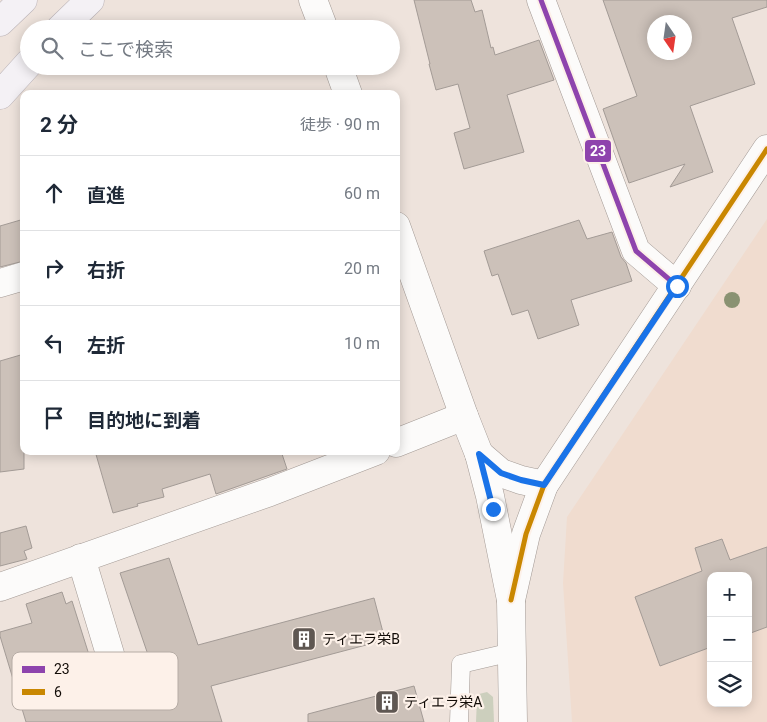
<!DOCTYPE html>
<html lang="ja">
<meta charset="utf-8">
<style>
:root{--surface:#fff;--page:#f6f6f7;--text:#1f2937;--muted:#747a83;--line:#e0e1e3}
body{margin:0;font-family:Roboto,"Noto Sans JP",sans-serif;background:var(--page);color:var(--text)}
.controls{position:absolute;right:15px;bottom:15px;display:grid;overflow:hidden;border-radius:10px;box-shadow:0 2px 12px #0003}
.controls button{width:45px;height:45px;display:grid;place-items:center;padding:0;border:0;border-bottom:1px solid var(--line);background:var(--surface);color:var(--text);font:25px sans-serif}
.compass{position:absolute;left:647px;top:15px;width:45px;height:45px;border-radius:50%;background:var(--surface);box-shadow:0 2px 12px #0003;rotate:167deg}
.stop{position:absolute;width:15px;height:15px;margin:-11px;border:4px solid #1a73e8;border-radius:50%;background:#fff}
.stop.end{background:#1a73e8;border-color:#fff;box-shadow:0 1px 5px #0008}
.list{margin:0;padding:0;list-style:none}
h2{display:flex;justify-content:space-between;align-items:center;height:65px;margin:0;padding:0 20px;font-size:21px}
h2 small{font-size:16px;font-weight:400;color:var(--muted)}
.list li{display:grid;grid-template-columns:32px 1fr auto;gap:15px;align-items:center;box-sizing:border-box;height:75px;padding:0 20px;border-top:1px solid var(--line)}
.list b{display:block;font-size:19px;white-space:nowrap}
.list em{font-size:16px;font-style:normal;color:var(--muted)}
.icon{flex:none;width:28px;height:28px;fill:none;stroke:currentColor;stroke-width:2;stroke-linecap:round;stroke-linejoin:round}
.map{position:relative;flex:none;width:767px;height:722px;overflow:hidden}
.search{position:absolute;background:var(--surface);box-shadow:0 2px 12px #0003;left:20px;top:20px;width:380px;height:55px;display:flex;align-items:center;gap:12px;box-sizing:border-box;padding:0 18px;border-radius:28px;color:var(--muted);font-size:19px}
.panel{position:absolute;background:var(--surface);box-shadow:0 2px 12px #0003;left:20px;top:90px;width:380px;height:365px;border-radius:10px}
.map>svg:first-child{display:block}
.built{fill:#f0dccf;fill-rule:evenodd}
.green{fill:#cccfbd}
.building{fill:#ccc1b9;stroke:#a39b96;fill-rule:evenodd}
.lines{fill:none;stroke-linecap:round;stroke-linejoin:round}
.lane-casing{stroke:#a39a95;stroke-width:19}
.street-casing{stroke:#a39a95;stroke-width:29}
.secondary-casing{stroke:#a39a95;stroke-width:29}
.primary-casing{stroke:#bab3b7;stroke-width:29}
.lane{stroke:#fcfbfa;stroke-width:18}
.street{stroke:#fcfbfa;stroke-width:28}
.secondary{stroke:#fcfbfa;stroke-width:28}
.primary{stroke:#f4f1f5;stroke-width:28}
.bus-1-casing{stroke:#fdf1e9;stroke-width:9}
.bus-2-casing{stroke:#fdf1e9;stroke-width:9}
.bus-1{stroke:#8e44ad;stroke-width:5}
.bus-2{stroke:#c98701;stroke-width:5}
.tree{fill:#8a9272}
.route{stroke:#1a73e8;stroke-width:6}
.labels{text-anchor:middle;dominant-baseline:central;stroke-width:4.5;stroke-linejoin:round;paint-order:stroke}
.poi-label{font-size:14px;fill:#120c07;stroke:#fdf1e9;text-anchor:start}
.key{fill:#fdf1e9;stroke:#b6aca5;stroke-width:1}
.key-label{font-size:14px;fill:#120c07}
.line-badge{stroke:#fdf1e9;stroke-width:2}
.badge-label{font-size:14px;text-anchor:middle;font-weight:bold;fill:#fff}
</style>
<div class="map">
<svg width="767" height="722" viewBox="0 0 767 722">
<rect width="100%" height="100%" fill="#eee3dc"/>
<path class="built" d="M767,219V722H572L563,583L567,517ZM711,576H748V703H711Z"/>
<polygon class="green" points="487,692 493,697 494,722 476,722 477,699 479,694"/>
<g class="building">
<polygon points="414,0 471,0 475,12 482,10 491,48 493,47 495,55 539,40 554,80 507,95 524,152 464,169 454,133 470,128 458,84 436,90 429,64 430,64"/>
<path d="M603,0H767V7L732,18L755,84L690,106L713,172L670,187L685,164L629,183L603,109L637,96ZM654,22H684V52H654Z"/>
<polygon points="24,219 24,261 0,267 0,226"/>
<polygon points="579,220 587,239 612,232 621,257 626,263 632,281 571,300 579,325 538,339 528,310 512,315 498,274 492,276 484,251"/>
<polygon points="24,354 24,469 0,472 0,361"/>
<polygon points="95,451 281,451 287,469 216,494 210,474 162,489 164,497 137,504 138,506 113,513"/>
<polygon points="26,526 32,548 24,551 27,559 0,566 0,533"/>
<polygon points="722,539 730,560 767,547 767,627 748,634 748,576 711,576 711,647 660,666 635,597 702,571 695,548"/>
<polygon points="169,558 198,645 374,598 385,640 211,686 222,722 26,722 0,636 0,632 32,623 26,604 62,592 66,604 72,601 90,658 94,657 104,695 157,681 120,573"/>
<polygon points="414,686 424,722 308,722 308,714"/>
</g>
<g class="lines">
<defs>
<polyline id="lane" points="459,722 461,664 512,652"/>
<g id="street">
<polyline points="541,0 636,251 677,286"/>
<polyline points="0,283 24,276"/>
<polyline points="396,443 464,416"/>
<polyline points="81,558 113,664"/>
<polyline points="0,587 270,492 376,451"/>
</g>
<g id="secondary">
<polyline points="313,0 324,29"/>
<polyline points="338,66 348,94"/>
<polyline points="396,226 464,416 479,454 490,496 511,600 513,722"/>
<polyline points="479,454 501,473 521,480 544,485"/>
<polyline points="511,600 526,534 544,485 767,149"/>
</g>
<g id="primary">
<polyline points="0,22 23,0"/>
<polyline points="60,29 90,0"/>
<polyline points="0,95 29,63"/>
</g>
</defs>
<use href="#lane" class="lane-casing"/>
<use href="#street" class="street-casing"/>
<use href="#secondary" class="secondary-casing"/>
<use href="#primary" class="primary-casing"/>
<use href="#lane" class="lane"/>
<use href="#street" class="street"/>
<use href="#secondary" class="secondary"/>
<use href="#primary" class="primary"/>
<defs>
<polyline id="bus-1" points="541,0 636,251 677,286"/>
<polyline id="bus-2" points="511,600 526,534 544,485 767,149"/>
</defs>
<use href="#bus-1" class="bus-1-casing"/>
<use href="#bus-2" class="bus-2-casing"/>
<use href="#bus-1" class="bus-1"/>
<use href="#bus-2" class="bus-2"/>
</g>
<circle class="tree" cx="732" cy="300" r="8"/>
<g class="lines">
<polyline class="route" points="493,509 479,454 501,473 521,480 544,485 677,286"/>
</g>
<defs>
<symbol id="building-square" viewBox="-11 -11 22 22"><rect x="-9" y="-9" width="18" height="18" rx="4" fill="#5f5752" stroke="#fdf1e9"/><path d="M-4-6H4V6H1V3H-1V6H-4ZM-2.5-4.3h1.7v1.8h-1.7ZM.8-4.3h1.7v1.8H.8ZM-2.5-1h1.7V.8h-1.7ZM.8-1h1.7V.8H.8Z" fill="#fff"/></symbol>
</defs>
<g fill-rule="evenodd">
<use href="#building-square" x="290" y="625" width="28" height="28"/>
<use href="#building-square" x="373" y="688" width="28" height="28"/>
</g>
<g class="labels">
<g class="poi-label">
<text x="322" y="639">ティエラ栄B</text>
<text x="404" y="702">ティエラ栄A</text>
</g>
</g>
<rect x="12" y="652" width="166" height="58" rx="8" class="key"/>
<rect x="22" y="666" width="23" height="7" fill="#8e44ad"/>
<rect x="22" y="689" width="23" height="6" fill="#c98701"/>
<g class="key-label">
<text x="54" y="674">23</text>
<text x="54" y="697">6</text>
</g>
<rect class="line-badge" x="584" y="139" width="28" height="24" rx="5" fill="#8e44ad"/>
<g class="badge-label">
<text x="598" y="156">23</text>
</g>
</svg>
<div class="controls">
<button>+</button>
<button>−</button>
<button><svg class="icon" aria-label="layers" viewBox="0 0 24 24"><path d="M12 4l9 5-9 5-9-5zM3 14l9 5 9-5"/></svg></button>
</div>
<svg class="compass" viewBox="-18 -18 36 36"><path d="M0-13l5 13h-10z" fill="#e53935"/><path d="M0 13l5-13h-10z" fill="#747a83"/></svg>
<div class="stop" style="left:677px;top:286px"></div>
<div class="stop end" style="left:493px;top:509px"></div>
<div class="search"><svg class="icon" aria-label="search" viewBox="0 0 24 24"><circle cx="10" cy="10" r="6"/><path d="M15 15l6 6"/></svg>ここで検索</div>
<section class="panel">
<h2>2 分<small>徒歩 · 90 m</small></h2>
<ul class="list">
<li><svg class="icon" aria-label="ahead" viewBox="0 0 24 24"><path d="M12 20V5M6 11l6-6 6 6"/></svg><div><b>直進</b></div><em>60 m</em></li>
<li><svg class="icon" aria-label="right" viewBox="0 0 24 24"><path d="M7 20v-9h11M14 6l5 5-5 5"/></svg><div><b>右折</b></div><em>20 m</em></li>
<li><svg class="icon" aria-label="left" viewBox="0 0 24 24"><path d="M17 20v-9H6M10 6l-5 5 5 5"/></svg><div><b>左折</b></div><em>10 m</em></li>
<li><svg class="icon" aria-label="arrive" viewBox="0 0 24 24"><path d="M6 21V4h12l-3 4 3 4H6"/></svg><div><b>目的地に到着</b></div></li>
</ul>
</section>
</div>
